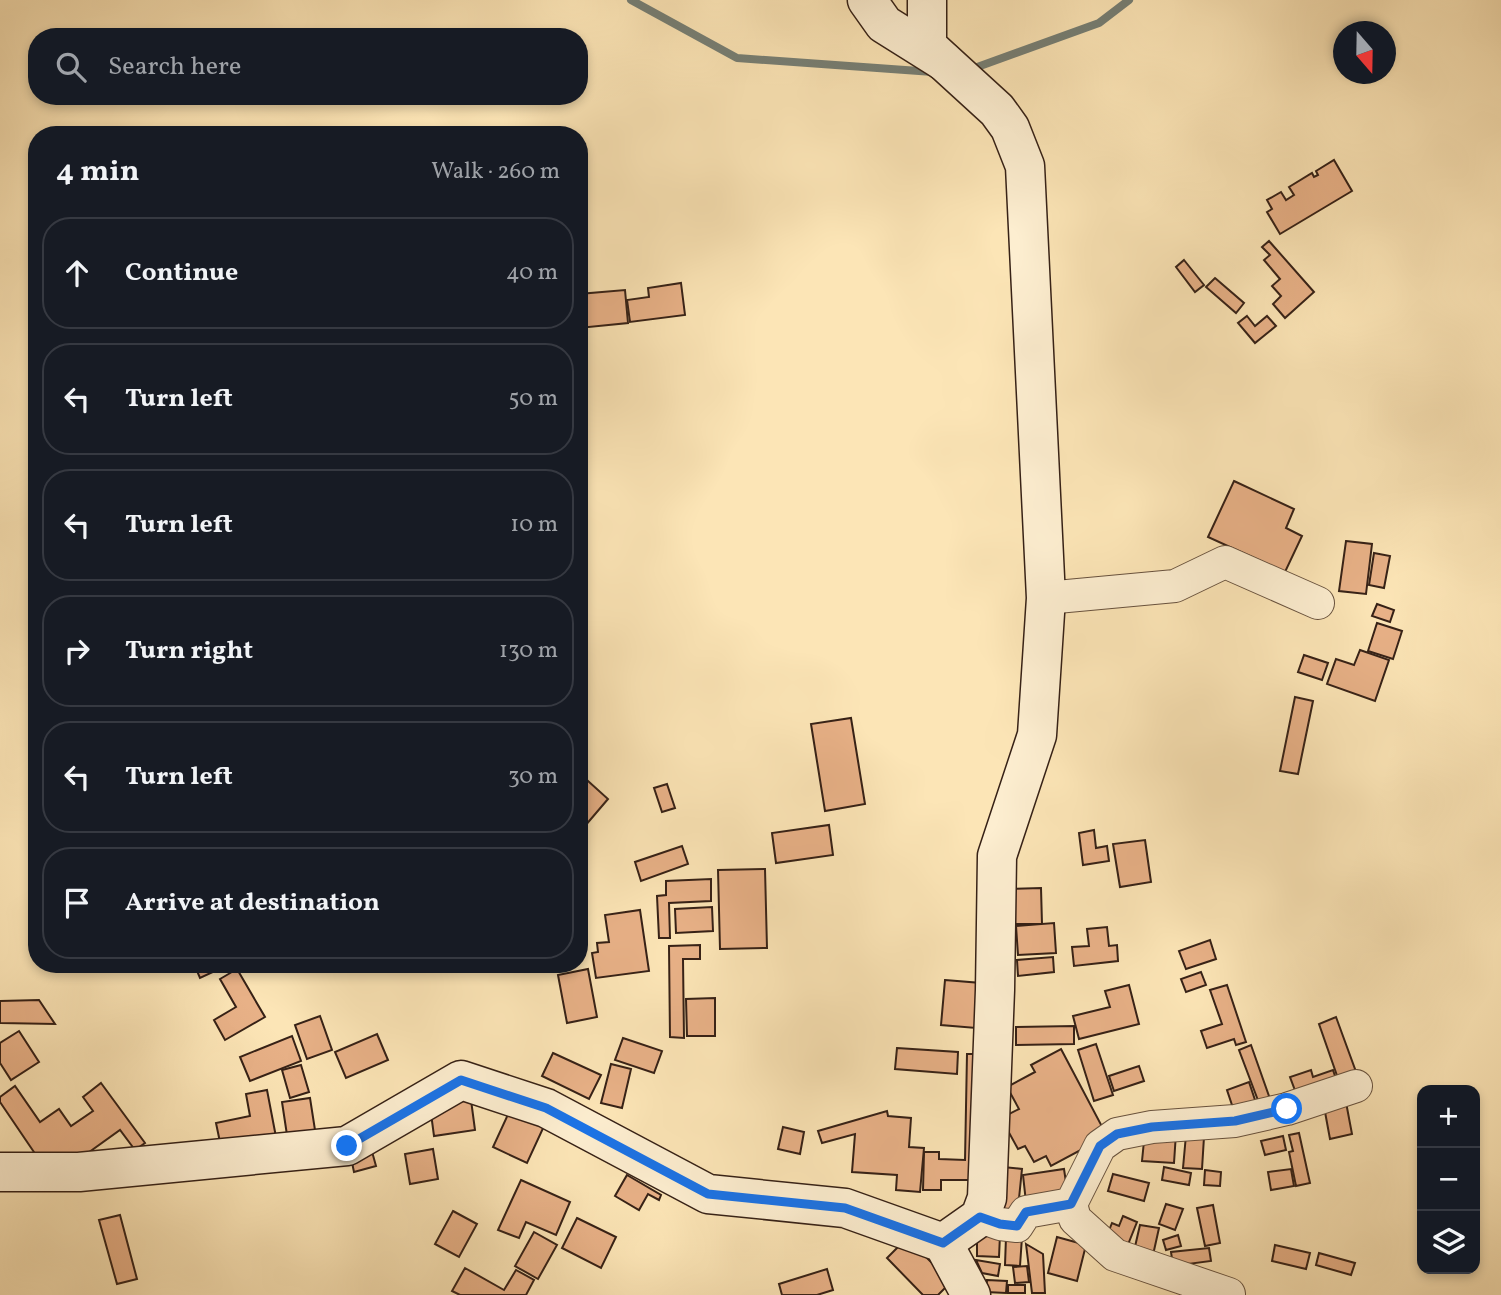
<!DOCTYPE html>
<meta charset="utf-8">
<style>
:root{--surface:#171b24;--page:#242831;--text:#f1f3f6;--muted:#9ea1a6;--line:#363941}
body{margin:0;font-family:Vollkorn,serif;background:var(--page);color:var(--text)}
.controls{position:absolute;right:21px;bottom:21px;display:grid;overflow:hidden;border-radius:14px;box-shadow:0 4px 10px #0003}
.controls button{width:63px;height:63px;display:grid;place-items:center;padding:0;border:0;border-bottom:2px solid var(--line);background:var(--surface);color:var(--text);font:35px sans-serif}
.compass{position:absolute;left:1333px;top:21px;width:63px;height:63px;border-radius:50%;background:var(--surface);box-shadow:0 4px 10px #0003;rotate:160deg}
.stop{position:absolute;width:21px;height:21px;margin:-16px;border:5px solid #1a73e8;border-radius:50%;background:#fff}
.stop.end{background:#1a73e8;border-color:#fff;box-shadow:0 2px 7px #0008}
.list{margin:0;padding:0;list-style:none}
h2{display:flex;justify-content:space-between;align-items:center;height:91px;margin:0;padding:0 28px;font-size:30px}
h2 small{font-size:23px;font-weight:400;color:var(--muted)}
.list li{display:grid;grid-template-columns:46px 1fr auto;gap:21px;align-items:center;box-sizing:border-box;height:112px;margin:0 14px 14px;padding:0 14px;border:2px solid var(--line);border-radius:28px}
.list b{display:block;font-size:26px;white-space:nowrap}
.list em{font-size:23px;font-style:normal;color:var(--muted)}
.icon{flex:none;width:38px;height:38px;fill:none;stroke:currentColor;stroke-width:2;stroke-linecap:round;stroke-linejoin:round}
.map{position:relative;flex:none;width:1501px;height:1295px;overflow:hidden}
.search{position:absolute;background:var(--surface);box-shadow:0 4px 10px #0003;left:28px;top:28px;width:560px;height:77px;display:flex;align-items:center;gap:18px;box-sizing:border-box;padding:0 24px;border-radius:28px;color:var(--muted);font-size:26px}
.panel{position:absolute;background:var(--surface);box-shadow:0 4px 10px #0003;left:28px;top:126px;width:560px;height:847px;border-radius:28px}
.map>svg:first-child{display:block}
.lines{fill:none;stroke-linecap:round;stroke-linejoin:round}
.stream{stroke:#767f75;stroke-width:8}
.building{fill:#e8b187;stroke:#362116;stroke-width:2}
.street-casing{stroke:#68523e;stroke-width:34}
.secondary-casing{stroke:#362116;stroke-width:41}
.street{stroke:#fdeed0;stroke-width:32}
.secondary{stroke:#fdeed0;stroke-width:38}
.route{stroke:#1a73e8;stroke-width:9}
</style>
<div class="map">
<svg width="1501" height="1295" viewBox="0 0 1501 1295">
<rect width="100%" height="100%" fill="#fce5b6"/>
<filter id="stains"><feTurbulence type="fractalNoise" baseFrequency=".00286" numOctaves="4"/><feColorMatrix values="0 0 0 0 .2 0 0 0 0 .09 0 0 0 0 .02 0 0 0 .5 -.17"/></filter>
<radialGradient id="worn" r=".72"><stop offset=".6" stop-color="#630" stop-opacity="0"/><stop offset="1" stop-color="#630" stop-opacity=".3"/></radialGradient>
<g class="lines">
<g class="stream">
<polyline points="631,0 737,58 933,72"/>
<polyline points="969,70 1099,23 1129,0"/>
</g>
</g>
<g class="building">
<polygon points="1334,160 1352,191 1280,234 1267,212 1272,209 1267,200 1281,192 1286,200 1294,195 1289,187 1312,173 1314,177 1318,175 1316,171"/>
<polygon points="1269,241 1314,292 1285,318 1273,304 1281,296 1272,286 1280,279 1264,260 1270,255 1262,247"/>
<polygon points="1184,260 1204,285 1195,292 1176,267"/>
<polygon points="1215,278 1244,303 1236,313 1206,287"/>
<polygon points="681,283 685,315 630,322 627,300 649,297 648,288"/>
<polygon points="625,290 628,323 579,328 579,294"/>
<polygon points="1247,316 1255,326 1267,316 1276,326 1255,343 1238,323"/>
<polygon points="1234,481 1294,509 1286,528 1302,536 1285,572 1208,537"/>
<polygon points="1346,541 1372,544 1366,594 1339,591"/>
<polygon points="1374,553 1390,556 1384,588 1369,585"/>
<polygon points="1377,604 1394,610 1390,622 1372,616"/>
<polygon points="1377,623 1402,631 1393,659 1368,651"/>
<polygon points="1360,650 1389,660 1375,701 1327,684 1336,659 1354,665"/>
<polygon points="1304,655 1328,663 1322,680 1298,672"/>
<polygon points="1295,697 1313,701 1298,774 1280,771"/>
<polygon points="851,718 865,804 825,811 811,724"/>
<polygon points="588,781 608,799 579,833 579,792"/>
<polygon points="667,784 675,808 662,812 654,788"/>
<polygon points="829,825 833,855 776,863 772,833"/>
<polygon points="1094,830 1096,848 1107,846 1109,861 1083,865 1079,833"/>
<polygon points="1145,840 1151,882 1120,887 1113,844"/>
<polygon points="682,846 688,864 641,881 635,862"/>
<polygon points="765,869 767,948 720,949 718,870"/>
<polygon points="711,879 711,901 669,903 670,938 659,938 657,896 666,895 666,881"/>
<polygon points="1041,888 1042,924 1010,924 1010,889"/>
<polygon points="712,907 713,931 676,933 675,909"/>
<polygon points="640,910 649,971 596,978 592,953 598,952 597,943 609,942 605,915"/>
<polygon points="1054,923 1056,953 1018,955 1016,926"/>
<polygon points="1107,927 1109,946 1117,945 1118,961 1074,966 1072,947 1089,946 1087,929"/>
<polygon points="1210,940 1216,959 1186,969 1179,951"/>
<polygon points="700,945 700,959 683,959 684,1038 670,1037 669,946"/>
<polygon points="1053,957 1054,972 1018,976 1017,960"/>
<polygon points="194,964 230,964 200,978"/>
<polygon points="237,969 265,1017 225,1040 214,1020 236,1007 220,979"/>
<polygon points="588,969 597,1017 567,1023 558,975"/>
<polygon points="1201,972 1206,985 1186,992 1181,979"/>
<polygon points="945,980 981,983 976,1028 941,1025"/>
<polygon points="1129,985 1139,1024 1079,1039 1073,1016 1110,1007 1105,991"/>
<polygon points="1227,985 1246,1042 1236,1045 1234,1039 1207,1048 1201,1031 1222,1024 1210,990"/>
<polygon points="715,998 715,1036 687,1036 686,999"/>
<polygon points="39,1000 55,1024 0,1023 0,1001"/>
<polygon points="320,1016 332,1050 307,1059 295,1025"/>
<polygon points="1336,1017 1359,1080 1341,1087 1319,1024"/>
<polygon points="1074,1026 1074,1044 1016,1045 1016,1027"/>
<polygon points="19,1031 39,1062 11,1080 0,1063 0,1043"/>
<polygon points="377,1034 388,1060 346,1078 335,1052"/>
<polygon points="292,1036 301,1061 250,1081 240,1057"/>
<polygon points="623,1038 662,1051 654,1073 615,1060"/>
<polygon points="1096,1044 1113,1095 1094,1101 1078,1050"/>
<polygon points="1251,1045 1270,1099 1259,1103 1239,1050"/>
<polygon points="897,1048 958,1052 957,1074 895,1069"/>
<polygon points="1061,1049 1107,1136 1051,1166 1046,1156 1034,1162 1025,1146 1018,1149 1001,1118 1019,1109 1007,1087 1035,1072 1031,1065"/>
<polygon points="553,1053 601,1075 589,1099 542,1076"/>
<polygon points="967,1054 985,1054 983,1180 941,1180 941,1190 923,1190 924,1152 939,1152 939,1159 965,1160"/>
<polygon points="611,1064 631,1069 622,1108 601,1103"/>
<polygon points="301,1065 309,1092 290,1098 282,1070"/>
<polygon points="1139,1066 1144,1081 1114,1091 1109,1076"/>
<polygon points="1311,1070 1313,1077 1333,1070 1339,1088 1299,1101 1290,1077"/>
<polygon points="1249,1082 1256,1103 1234,1111 1227,1090"/>
<polygon points="101,1083 145,1143 135,1150 120,1130 85,1155 38,1158 0,1102 0,1097 15,1086 40,1122 59,1109 71,1126 93,1111 83,1097"/>
<polygon points="267,1090 276,1137 221,1147 216,1123 250,1116 246,1094"/>
<polygon points="1345,1097 1352,1134 1330,1139 1323,1101"/>
<polygon points="310,1098 315,1130 287,1135 282,1102"/>
<polygon points="471,1100 475,1130 434,1136 430,1106"/>
<polygon points="511,1108 545,1124 527,1163 493,1147"/>
<polygon points="887,1111 888,1116 911,1118 909,1147 924,1148 920,1192 896,1190 897,1175 852,1172 855,1134 822,1143 818,1131"/>
<polygon points="783,1127 804,1132 800,1154 778,1149"/>
<polygon points="1145,1131 1176,1133 1174,1163 1142,1161"/>
<polygon points="1299,1133 1310,1183 1296,1186 1289,1152 1293,1151 1289,1135"/>
<polygon points="1186,1135 1204,1137 1202,1169 1183,1168"/>
<polygon points="1283,1136 1286,1150 1265,1155 1261,1141"/>
<polygon points="371,1148 376,1166 354,1172 350,1153"/>
<polygon points="433,1149 438,1179 410,1184 405,1154"/>
<polygon points="1003,1167 1022,1169 1017,1218 999,1216"/>
<polygon points="1164,1167 1191,1173 1189,1185 1162,1180"/>
<polygon points="1064,1169 1068,1196 1026,1202 1023,1175"/>
<polygon points="1291,1169 1294,1186 1271,1190 1268,1172"/>
<polygon points="1205,1170 1221,1172 1220,1186 1204,1185"/>
<polygon points="1113,1174 1149,1183 1144,1201 1108,1191"/>
<polygon points="627,1175 661,1195 659,1200 648,1194 639,1210 615,1196"/>
<polygon points="521,1180 570,1202 556,1235 526,1222 519,1238 498,1230"/>
<polygon points="1166,1204 1183,1209 1175,1230 1159,1224"/>
<polygon points="1213,1205 1220,1243 1205,1246 1197,1208"/>
<polygon points="453,1211 477,1224 459,1257 435,1244"/>
<polygon points="120,1215 137,1279 117,1284 99,1220"/>
<polygon points="1123,1216 1137,1222 1127,1247 1106,1238 1112,1223 1119,1226"/>
<polygon points="577,1218 616,1237 601,1268 562,1248"/>
<polygon points="1140,1225 1159,1228 1153,1255 1134,1251"/>
<polygon points="534,1232 557,1245 538,1279 515,1266"/>
<polygon points="977,1235 1000,1235 999,1257 977,1256"/>
<polygon points="1178,1235 1181,1246 1166,1250 1163,1240"/>
<polygon points="1006,1237 1022,1237 1020,1266 1005,1265"/>
<polygon points="1057,1237 1086,1245 1077,1281 1048,1273"/>
<polygon points="907,1238 951,1282 938,1295 923,1295 887,1258"/>
<polygon points="1026,1244 1043,1254 1045,1293 1032,1293"/>
<polygon points="1275,1245 1310,1253 1306,1269 1272,1261"/>
<polygon points="1209,1248 1211,1261 1173,1266 1171,1252"/>
<polygon points="1319,1253 1355,1263 1351,1275 1316,1265"/>
<polygon points="976,1260 1000,1264 998,1276 982,1273"/>
<polygon points="1027,1266 1029,1282 1015,1283 1013,1267"/>
<polygon points="465,1268 504,1290 516,1270 534,1280 526,1295 460,1295 452,1291"/>
<polygon points="827,1269 833,1290 817,1295 782,1295 779,1284"/>
<polygon points="987,1280 1007,1281 1006,1293 986,1292"/>
<rect x="1008" y="1285" width="17" height="8"/>
</g>
<g class="lines">
<defs>
<g id="street">
<polyline points="1046,598 1175,586 1225,562 1318,603"/>
<polyline points="1071,1204 1075,1219 1115,1255 1229,1294"/>
<polyline points="980,1217 1000,1224 1017,1226 1026,1212 1071,1204 1100,1146 1117,1134 1152,1127 1235,1121 1287,1109 1356,1086"/>
</g>
<g id="secondary">
<polyline points="867,0 884,24 943,61"/>
<polyline points="927,0 927,46 997,110 1010,128 1025,166 1046,598 1037,735 997,856 995,990 987,1198 980,1217 943,1243"/>
<polyline points="0,1172 79,1172 347,1146 461,1080 546,1108 708,1194 845,1208 943,1243 971,1295"/>
</g>
</defs>
<use href="#street" class="street-casing"/>
<use href="#secondary" class="secondary-casing"/>
<use href="#street" class="street"/>
<use href="#secondary" class="secondary"/>
</g>
<g class="lines">
<polyline class="route" points="347,1146 461,1080 546,1108 708,1194 845,1208 943,1243 980,1217 1000,1224 1017,1226 1026,1212 1071,1204 1100,1146 1117,1134 1152,1127 1235,1121 1287,1109"/>
</g>
<rect width="100%" height="100%" filter="url(#stains)"/>
<rect width="100%" height="100%" fill="url(#worn)"/>
</svg>
<div class="controls">
<button>+</button>
<button>−</button>
<button><svg class="icon" aria-label="layers" viewBox="0 0 24 24"><path d="M12 4l9 5-9 5-9-5zM3 14l9 5 9-5"/></svg></button>
</div>
<svg class="compass" viewBox="-18 -18 36 36"><path d="M0-13l5 13h-10z" fill="#e53935"/><path d="M0 13l5-13h-10z" fill="#9ea1a6"/></svg>
<div class="stop" style="left:1287px;top:1109px"></div>
<div class="stop end" style="left:347px;top:1146px"></div>
<div class="search"><svg class="icon" aria-label="search" viewBox="0 0 24 24"><circle cx="10" cy="10" r="6"/><path d="M15 15l6 6"/></svg>Search here</div>
<section class="panel">
<h2>4 min<small>Walk · 260 m</small></h2>
<ul class="list">
<li><svg class="icon" aria-label="ahead" viewBox="0 0 24 24"><path d="M12 20V5M6 11l6-6 6 6"/></svg><div><b>Continue</b></div><em>40 m</em></li>
<li><svg class="icon" aria-label="left" viewBox="0 0 24 24"><path d="M17 20v-9H6M10 6l-5 5 5 5"/></svg><div><b>Turn left</b></div><em>50 m</em></li>
<li><svg class="icon" aria-label="left" viewBox="0 0 24 24"><path d="M17 20v-9H6M10 6l-5 5 5 5"/></svg><div><b>Turn left</b></div><em>10 m</em></li>
<li><svg class="icon" aria-label="right" viewBox="0 0 24 24"><path d="M7 20v-9h11M14 6l5 5-5 5"/></svg><div><b>Turn right</b></div><em>130 m</em></li>
<li><svg class="icon" aria-label="left" viewBox="0 0 24 24"><path d="M17 20v-9H6M10 6l-5 5 5 5"/></svg><div><b>Turn left</b></div><em>30 m</em></li>
<li><svg class="icon" aria-label="arrive" viewBox="0 0 24 24"><path d="M6 21V4h12l-3 4 3 4H6"/></svg><div><b>Arrive at destination</b></div></li>
</ul>
</section>
</div>
